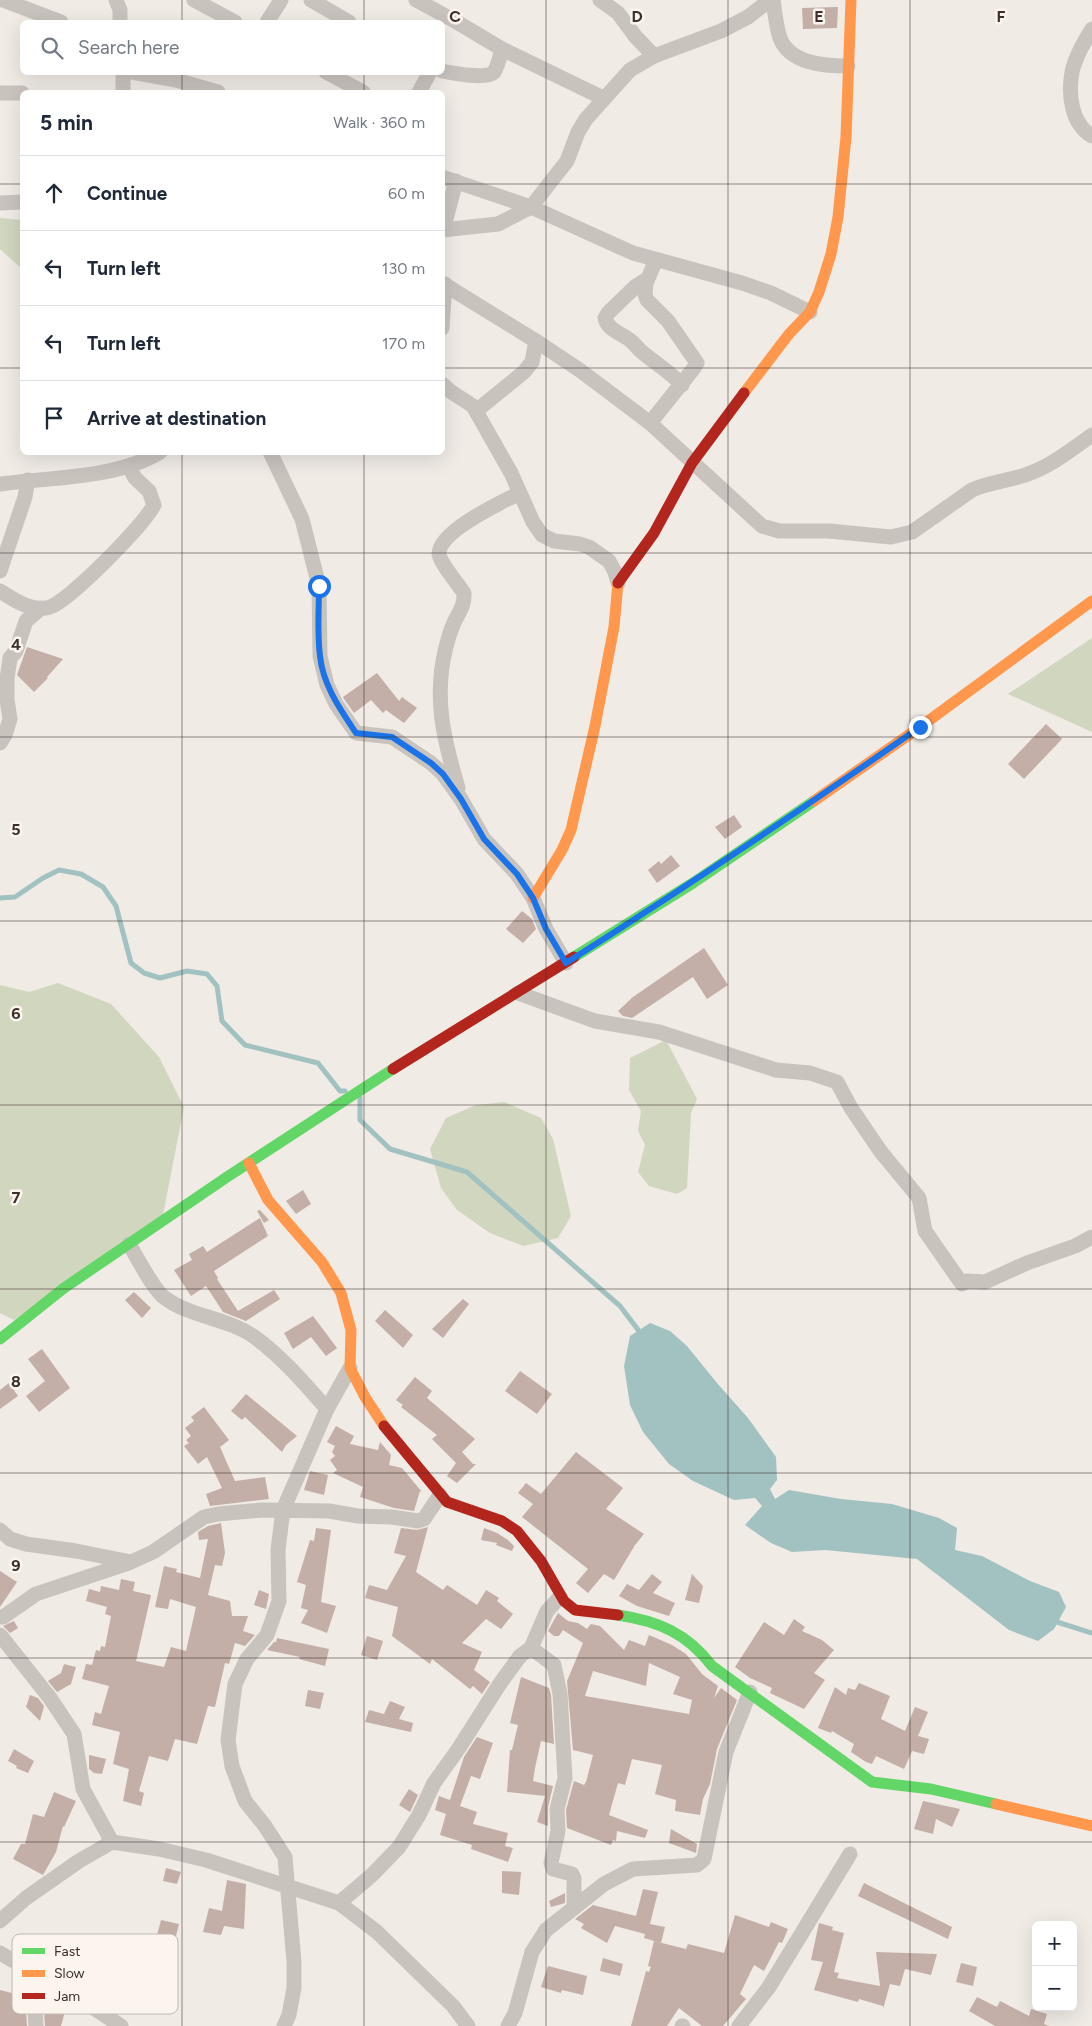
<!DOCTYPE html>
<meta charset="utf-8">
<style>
:root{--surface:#fff;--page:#f6f6f7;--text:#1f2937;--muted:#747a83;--line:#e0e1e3}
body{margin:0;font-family:Figtree,sans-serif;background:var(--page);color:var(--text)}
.controls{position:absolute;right:15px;bottom:15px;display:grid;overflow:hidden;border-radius:8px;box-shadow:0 5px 20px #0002}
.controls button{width:45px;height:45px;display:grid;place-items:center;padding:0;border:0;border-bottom:1px solid var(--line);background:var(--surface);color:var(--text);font:25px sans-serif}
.stop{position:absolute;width:15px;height:15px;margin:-11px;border:4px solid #1a73e8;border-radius:50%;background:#fff}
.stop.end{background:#1a73e8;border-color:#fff;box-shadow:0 1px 5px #0008}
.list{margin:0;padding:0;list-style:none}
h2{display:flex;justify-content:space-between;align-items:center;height:65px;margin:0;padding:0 20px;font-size:21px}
h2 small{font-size:16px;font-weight:400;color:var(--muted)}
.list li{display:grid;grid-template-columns:32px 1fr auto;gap:15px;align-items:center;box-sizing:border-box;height:75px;padding:0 20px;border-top:1px solid var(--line)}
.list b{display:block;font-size:19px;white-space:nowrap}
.list em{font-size:16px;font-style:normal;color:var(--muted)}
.icon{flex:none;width:28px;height:28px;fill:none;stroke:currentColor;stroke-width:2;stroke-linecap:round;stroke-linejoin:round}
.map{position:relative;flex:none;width:1092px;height:2026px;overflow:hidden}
.search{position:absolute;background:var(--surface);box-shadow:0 5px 20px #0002;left:20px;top:20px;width:425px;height:55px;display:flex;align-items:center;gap:12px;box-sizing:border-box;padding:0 18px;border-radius:8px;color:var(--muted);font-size:19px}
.panel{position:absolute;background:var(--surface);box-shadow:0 5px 20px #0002;left:20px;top:90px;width:425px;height:365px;border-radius:8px}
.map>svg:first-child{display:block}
.green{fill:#d1d6bf}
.water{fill:#a1c2c1}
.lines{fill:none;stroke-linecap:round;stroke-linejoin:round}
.stream{stroke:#a1c2c1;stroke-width:5}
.building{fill:#c3afa7;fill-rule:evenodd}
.street{stroke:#c9c3be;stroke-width:15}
.fast{stroke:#63d668;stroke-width:11}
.slow{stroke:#ff974d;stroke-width:11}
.jam{stroke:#b3261e;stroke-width:11}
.route{stroke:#1a73e8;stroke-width:6}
.grid{fill:none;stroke:#3b302b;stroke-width:1;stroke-opacity:0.55}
.key{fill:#fbf5ee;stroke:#c1bab4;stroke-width:1}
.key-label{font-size:14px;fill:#3b302b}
.grid-label{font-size:16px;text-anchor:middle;font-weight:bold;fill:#3b302b;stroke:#fbf5ee;stroke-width:5;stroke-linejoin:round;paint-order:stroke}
</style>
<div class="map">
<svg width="1092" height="2026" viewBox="0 0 1092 2026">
<rect width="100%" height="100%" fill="#f0ebe5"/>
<g class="green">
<polygon points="0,218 22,220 22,269 0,249"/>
<polygon points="1092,638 1092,732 1008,694"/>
<polygon points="58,983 111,1004 159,1057 184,1107 161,1225 14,1320 0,1313 0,985 29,992"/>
<polygon points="666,1040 697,1099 691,1113 687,1188 677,1194 649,1186 638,1172 645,1145 638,1131 641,1111 629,1090 630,1058"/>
<polygon points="504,1102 541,1118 553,1139 571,1216 558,1238 523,1246 490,1233 457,1210 441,1188 430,1149 446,1118 476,1105"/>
</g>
<polygon class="water" points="650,1323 670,1331 687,1346 717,1383 748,1418 776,1457 777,1480 770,1489 775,1499 789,1490 841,1499 892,1504 939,1518 957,1528 955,1550 982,1556 1030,1581 1059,1592 1066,1607 1054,1629 1038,1641 1009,1630 917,1559 825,1550 792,1552 771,1543 745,1525 762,1506 755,1498 734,1500 693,1481 669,1464 643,1432 630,1405 624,1366 630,1336"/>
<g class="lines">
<g class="stream">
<polyline points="0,898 15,897 43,878 59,870 81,874 103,887 116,906 131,963 144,973 160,978 187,971 207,974 217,986 222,1021 245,1045 318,1063 340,1091 345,1091"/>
<polyline points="360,1098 360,1120 390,1149 467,1172 620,1306 642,1335"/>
<polyline points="1054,1621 1092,1633"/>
</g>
</g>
<g class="building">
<polygon points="838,7 837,28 803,29 802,8"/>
<polygon points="27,647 63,659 47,677 48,678 34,692 17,675"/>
<polygon points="377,673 399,701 402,697 417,708 404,723 386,710 383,713 371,700 354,713 344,699 343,697"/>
<polygon points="1046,724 1062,739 1024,779 1008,764"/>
<polygon points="734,815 742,827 725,839 715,827"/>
<polygon points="671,855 680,866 657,883 648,870 659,861 661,864"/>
<polygon points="522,911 532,919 536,929 523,943 506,929"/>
<polygon points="704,948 728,985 707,999 693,977 632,1018 623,1016 618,1011 633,997"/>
<polygon points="303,1190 311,1204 296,1214 286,1201"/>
<polygon points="260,1210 269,1220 264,1223 257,1211"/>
<polygon points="260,1218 268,1236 214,1271 218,1278 217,1279 238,1311 274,1290 280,1299 246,1321 223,1312 206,1286 191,1296 174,1270 192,1260 189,1254 203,1246 207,1252"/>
<polygon points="134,1292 151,1308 142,1318 125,1300"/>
<polygon points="463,1299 469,1304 443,1338 432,1329"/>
<polygon points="385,1310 413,1335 403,1348 375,1321"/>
<polygon points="313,1316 337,1348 326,1356 311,1337 293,1349 284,1333"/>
<polygon points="42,1349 70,1388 39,1412 26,1396 45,1381 28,1359"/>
<polygon points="520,1371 552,1394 537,1414 505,1391"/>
<polygon points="415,1377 432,1391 427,1398 475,1439 462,1452 473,1464 476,1464 457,1483 447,1476 456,1463 432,1439 437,1435 401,1407 403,1405 396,1400"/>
<polygon points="9,1383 18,1396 0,1409 0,1390"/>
<polygon points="246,1394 297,1436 286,1445 282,1452 245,1417 242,1420 231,1411"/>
<polygon points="204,1407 229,1440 220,1447 235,1481 265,1477 269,1499 210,1506 206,1494 222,1488 207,1457 198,1464 184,1446 189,1443 186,1440 191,1436 185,1428 194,1421 191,1417"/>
<polygon points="336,1426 354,1436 350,1444 378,1450 380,1442 391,1455 389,1465 402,1468 422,1492 420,1491 414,1511 394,1508 360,1497 363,1487 333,1473 337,1470 330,1460 335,1456 332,1452 335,1446 327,1442"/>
<polygon points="576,1452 623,1488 606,1509 644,1534 635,1545 614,1580 604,1574 588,1593 576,1583 588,1569 522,1517 533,1504 518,1493 526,1483 541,1494"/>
<polygon points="310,1471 328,1475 324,1495 304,1490"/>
<polygon points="221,1523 225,1553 222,1566 215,1565 208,1595 230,1601 232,1616 248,1616 243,1631 255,1635 245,1646 235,1643 229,1664 225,1663 215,1707 208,1706 197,1744 175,1739 168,1761 149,1756 139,1791 144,1793 141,1806 123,1801 129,1769 113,1764 120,1732 92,1725 95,1712 101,1714 109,1686 82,1679 86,1664 92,1665 96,1650 100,1651 101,1646 105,1647 111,1616 105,1614 107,1607 86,1601 89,1589 100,1592 101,1586 119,1590 121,1579 135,1582 133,1591 151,1595 136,1661 164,1667 171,1647 186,1651 196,1607 170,1599 168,1609 155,1607 164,1566 177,1569 176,1572 200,1578 208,1539 199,1540 198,1532 208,1526"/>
<polygon points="428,1527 416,1572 443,1590 447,1585 477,1605 486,1590 499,1598 497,1601 513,1614 501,1629 486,1619 462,1643 482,1652 474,1670 490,1682 482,1694 473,1686 470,1689 432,1659 430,1664 392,1636 398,1607 365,1598 369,1585 387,1590 406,1556 394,1553 401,1528 417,1530"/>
<polygon points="316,1528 331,1530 321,1602 336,1606 327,1633 301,1623 308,1610 301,1608 306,1585 297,1582 310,1540 314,1541"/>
<polygon points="484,1528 497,1533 508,1540 514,1546 512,1551 496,1545 497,1543 481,1540"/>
<polygon points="0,1571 17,1582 0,1607"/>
<polygon points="652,1574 662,1582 653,1593 675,1603 669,1616 637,1606 619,1596 627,1584 639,1590"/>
<polygon points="692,1574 703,1586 699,1603 685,1600"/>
<polygon points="259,1590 269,1594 266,1609 254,1605"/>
<path d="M558,1613L568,1621L578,1623L587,1629L591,1624L600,1626L624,1650L629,1640L645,1646L649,1635L672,1645L686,1654L702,1674L718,1686L714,1698L721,1688L737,1700L717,1749L710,1784L703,1799L700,1815L675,1811L676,1800L655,1794L662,1765L632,1759L625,1785L618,1783L609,1815L648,1830L645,1838L617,1831L616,1841L613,1840L611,1845L567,1828L566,1810L574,1781L584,1785L586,1782L593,1755L573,1750L567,1681L583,1643L563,1630L559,1636H554L548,1631ZM649,1663L680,1677L673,1694L692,1700L689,1714L585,1696L593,1671L646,1686Z"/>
<polygon points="794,1619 805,1627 802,1631 822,1640 834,1650 814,1673 825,1680 804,1709 772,1694 770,1693 772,1688 750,1678 735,1667 764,1622 784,1635"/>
<polygon points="14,1621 18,1628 10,1633 3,1626"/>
<polygon points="367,1636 383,1641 377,1660 361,1655"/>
<polygon points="277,1638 329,1649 325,1666 299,1659 300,1657 267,1650 274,1642 276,1642"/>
<polygon points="64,1664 76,1667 71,1684 57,1692 48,1681 61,1673"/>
<polygon points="521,1677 549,1688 551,1695 554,1744 541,1741 535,1768 533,1781 553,1786 548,1807 548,1826 537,1822 545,1796 507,1792 510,1750 512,1750 518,1725 510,1723"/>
<polygon points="859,1683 890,1696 881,1719 905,1731 915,1707 928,1712 918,1736 929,1739 924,1754 912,1751 904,1769 876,1756 872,1764 866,1762 851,1752 854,1744 832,1731 831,1733 818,1728 835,1687 846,1695 848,1688 855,1690"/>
<polygon points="308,1690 324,1693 320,1709 305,1706"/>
<polygon points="30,1695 38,1698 44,1706 40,1721 26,1707"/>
<polygon points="390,1701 405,1707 399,1719 413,1723 411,1732 365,1722 369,1710 384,1714"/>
<polygon points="477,1737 493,1743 480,1779 471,1776 460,1806 477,1812 473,1824 508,1833 505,1846 513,1848 508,1862 471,1849 472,1845 440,1835 446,1814 435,1810 439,1796 450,1800 464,1757"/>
<polygon points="14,1749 34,1761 28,1773 16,1768 17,1766 8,1761"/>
<polygon points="89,1755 106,1759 102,1774 94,1773 89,1769"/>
<polygon points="409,1789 418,1795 410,1812 399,1805"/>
<polygon points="54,1792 76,1801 64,1827 63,1826 56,1852 43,1875 13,1859 21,1844 25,1844 33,1814 44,1817"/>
<polygon points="923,1801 960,1809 952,1827 936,1819 933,1834 914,1829"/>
<polygon points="671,1829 697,1844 696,1853 669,1843"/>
<polygon points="166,1868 181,1872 177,1884 163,1881"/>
<polygon points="502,1871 521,1872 519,1895 502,1893"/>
<polygon points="227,1880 246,1884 244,1929 224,1926 221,1935 203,1932 209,1908 222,1911"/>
<polygon points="864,1883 952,1927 948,1939 858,1896"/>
<polygon points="643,1889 658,1892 650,1924 665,1927 661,1943 644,1938 645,1934 615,1926 607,1943 581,1928 584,1924 575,1919 593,1905 636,1916"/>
<polygon points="565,1893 565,1903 551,1907 549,1901"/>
<polygon points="735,1915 769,1927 771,1922 788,1929 782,1943 779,1942 764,1971 754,1965 740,1994 746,1999 723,2026 702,2026 679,2008 667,2026 631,2026 646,1971 649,1972 651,1967 648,1966 654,1941 686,1949 688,1944 724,1953"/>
<polygon points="161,1920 179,1924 174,1944 156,1939"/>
<polygon points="819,1923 833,1927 832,1930 844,1933 834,1972 839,1973 837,1978 880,1986 876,1952 937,1954 931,1975 905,1969 900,1986 890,1984 883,2009 883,2006 859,1999 858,2002 814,1990 823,1962 811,1960"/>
<polygon points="603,1958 623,1964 620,1976 600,1971"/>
<polygon points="961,1963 977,1967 973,1986 956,1982"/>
<polygon points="548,1966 587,1976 583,1995 562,1990 561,1993 541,1987"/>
<polygon points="0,1990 20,1995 19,1998 28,2001 26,2011 27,2026 0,2026"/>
<polygon points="50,1993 59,1998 57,2006 66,2008 61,2026 45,2026 44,2012"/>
<polygon points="977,1997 997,2007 1000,2001 1029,2016 1031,2009 1047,2014 1044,2024 1049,2026 995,2026 969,2011"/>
</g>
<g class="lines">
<g class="street">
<polyline points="3,0 61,22"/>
<polyline points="116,0 120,10 120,22"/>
<polyline points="194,0 235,22"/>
<polyline points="311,0 349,22"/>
<polyline points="416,0 455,21 502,49 603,98"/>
<polyline points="600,0 618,13 635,36 654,56"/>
<path d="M773,0C775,13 776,26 780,38C790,64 825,66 848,66"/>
<polyline points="267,22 281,0"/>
<path d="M1092,29C1084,42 1075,57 1072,72C1068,94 1071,124 1092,136"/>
<path d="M442,71C452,73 487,80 494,72C498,66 500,56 502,49"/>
<polyline points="132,72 176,80 218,92"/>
<polyline points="326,72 363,92"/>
<polyline points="123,92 123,72"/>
<polyline points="419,92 430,72"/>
<polyline points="0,93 22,93"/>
<polyline points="442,177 531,207 633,253 742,283 771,293 810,312"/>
<polyline points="0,203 22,202"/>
<polyline points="442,230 498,224 531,207 567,161 578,132 586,119 630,70 654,56 721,31 748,17 770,0"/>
<polyline points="443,230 456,181"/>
<path d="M647,279L636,286L608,313L605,318C608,331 622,333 631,341C635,344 638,349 642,352C655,363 670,372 682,385"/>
<path d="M442,283L536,341L581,371L650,423L762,526L779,531H829L891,537L912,532L972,490C989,482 1008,481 1025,475C1050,467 1071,450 1092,435"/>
<polyline points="442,328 445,284"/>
<polyline points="442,384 450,391 473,406 511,473 533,522 542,535 554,541 580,544 589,547 609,561 615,572 618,583"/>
<polyline points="476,411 524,372 532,362 536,341"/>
<polyline points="650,423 694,368 697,363 668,321 647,300 645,294 646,283 656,260"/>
<polyline points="270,452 302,519 319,586 320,656 327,685 336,704 356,733 392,737 431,763 443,774 461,799 484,839 517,874 533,898 546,929 566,963"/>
<path d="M0,484C51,477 116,479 160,452"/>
<polyline points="0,571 25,497 28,480"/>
<path d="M0,591C14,600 33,613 50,607C70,600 144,525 154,505L149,491L135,478L129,467"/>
<polyline points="0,743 5,735 10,719 7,700 7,679 10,658 16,651 26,621 41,608"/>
<path d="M458,788C444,740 433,698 446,647C448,639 450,632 453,625C458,613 465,606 464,593C459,585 440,563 439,554C439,531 502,502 520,493"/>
<polyline points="518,993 595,1021 659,1032 776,1070 810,1073 837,1082 851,1108 881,1152 919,1198 925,1231 962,1284 967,1281 985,1282 1027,1263 1075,1246 1092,1237"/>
<path d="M129,1244C137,1257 154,1291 165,1298C190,1317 229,1318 256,1338C283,1358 305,1384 327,1409"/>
<polyline points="0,1530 10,1539 26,1544 76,1551 131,1562 153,1552 204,1517 218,1514 262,1510 329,1511 358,1516 392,1517 418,1521 424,1519 440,1495"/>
<polyline points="0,1617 3,1617 36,1594 129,1563"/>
<polyline points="0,1635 50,1698 74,1734 83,1789 112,1842"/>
<polyline points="531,1648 554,1665 560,1694 565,1778 557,1809 558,1831 551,1863 553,1869 572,1874 574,1878 574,1908"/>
<polyline points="0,1921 26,1898 79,1861 112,1842 159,1849 206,1860 339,1903"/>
<polyline points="0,1953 83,2001 121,2026"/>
<polyline points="36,2026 35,2011 44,1979"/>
<polyline points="284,2026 289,2015 294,1988 294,1962 285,1857 265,1826 245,1801 232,1766 228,1740 235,1684 247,1659 267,1635 279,1601 278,1550 283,1510 327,1409 350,1368"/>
<polyline points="468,2026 453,2006 377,1932 339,1903 372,1875 399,1847 419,1815 434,1783 459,1748 499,1685 520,1656 531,1648 547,1611 560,1597"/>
<polyline points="508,2026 515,2013 532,1952 546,1930 604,1884 633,1869 697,1865 704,1859 726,1752 750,1692"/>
<polyline points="682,2026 683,2026"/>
<polyline points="739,2026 769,1987 850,1854"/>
</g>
<g class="fast">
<polyline points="574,957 693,883 814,801"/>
<polyline points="0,1339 64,1288 227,1177 393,1069"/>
<path d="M618,1615C658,1621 687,1633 712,1666L872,1782L931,1789L996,1804"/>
</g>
<g class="slow">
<polyline points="744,393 789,334 810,312 819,292 831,254 838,217 846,137 851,0"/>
<polyline points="814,801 920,727 1092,601"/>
<polyline points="533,898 562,850 571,830 595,726 614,627 618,583"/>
<polyline points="249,1163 268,1200 322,1262 341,1293 351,1330 350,1368 365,1397 384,1426"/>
<polyline points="996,1804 1092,1826"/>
</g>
<g class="jam">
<polyline points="618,583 654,533 692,463 744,393"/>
<polyline points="393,1069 574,957"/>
<polyline points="384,1426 447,1502 502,1521 517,1531 541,1561 564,1601 575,1610 618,1615"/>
</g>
</g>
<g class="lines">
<path class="route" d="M319,586C319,609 317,633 320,656C323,685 340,709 356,733L392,737L431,763L443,774L461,799L484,839L517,874L533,898L546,929L566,963C686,887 804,808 920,727"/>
</g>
<path class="grid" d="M182,0V22M364,0V22M546,0V2026M728,0V2026M910,0V2026M182,72V92M364,72V92M0,184H22M442,184H1092M0,368H22M442,368H1092M182,452V2026M364,452V2026M0,553H1092M0,737H1092M0,921H1092M0,1105H1092M0,1289H1092M0,1473H1092M0,1658H1092M0,1842H1092"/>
<rect x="12" y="1934" width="166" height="80" rx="8" class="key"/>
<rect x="22" y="1948" width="23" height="6" fill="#63d668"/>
<rect x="22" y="1970" width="23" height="7" fill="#ff974d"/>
<rect x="22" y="1993" width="23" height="6" fill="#b3261e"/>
<g class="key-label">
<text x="54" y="1956">Fast</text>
<text x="54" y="1978">Slow</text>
<text x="54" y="2001">Jam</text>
</g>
<g class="grid-label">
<text x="455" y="22">C</text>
<text x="637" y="22">D</text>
<text x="819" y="22">E</text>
<text x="1001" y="22">F</text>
<text x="16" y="650">4</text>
<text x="16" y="835">5</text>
<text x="16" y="1019">6</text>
<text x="16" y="1203">7</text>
<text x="16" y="1387">8</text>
<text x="16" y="1571">9</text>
</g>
</svg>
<div class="controls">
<button>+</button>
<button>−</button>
</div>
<div class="stop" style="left:319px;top:586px"></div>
<div class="stop end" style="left:920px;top:727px"></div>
<div class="search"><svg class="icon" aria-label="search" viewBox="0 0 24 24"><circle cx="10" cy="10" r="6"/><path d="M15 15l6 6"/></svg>Search here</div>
<section class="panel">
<h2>5 min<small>Walk · 360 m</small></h2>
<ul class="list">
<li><svg class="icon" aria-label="ahead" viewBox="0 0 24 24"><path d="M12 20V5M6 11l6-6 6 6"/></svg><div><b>Continue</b></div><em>60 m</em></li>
<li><svg class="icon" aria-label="left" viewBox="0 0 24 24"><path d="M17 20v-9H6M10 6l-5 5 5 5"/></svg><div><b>Turn left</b></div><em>130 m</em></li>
<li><svg class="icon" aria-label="left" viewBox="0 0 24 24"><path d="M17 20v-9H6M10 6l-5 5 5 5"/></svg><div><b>Turn left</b></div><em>170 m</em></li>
<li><svg class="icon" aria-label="arrive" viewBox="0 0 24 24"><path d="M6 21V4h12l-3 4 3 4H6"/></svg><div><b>Arrive at destination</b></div></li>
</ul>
</section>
</div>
